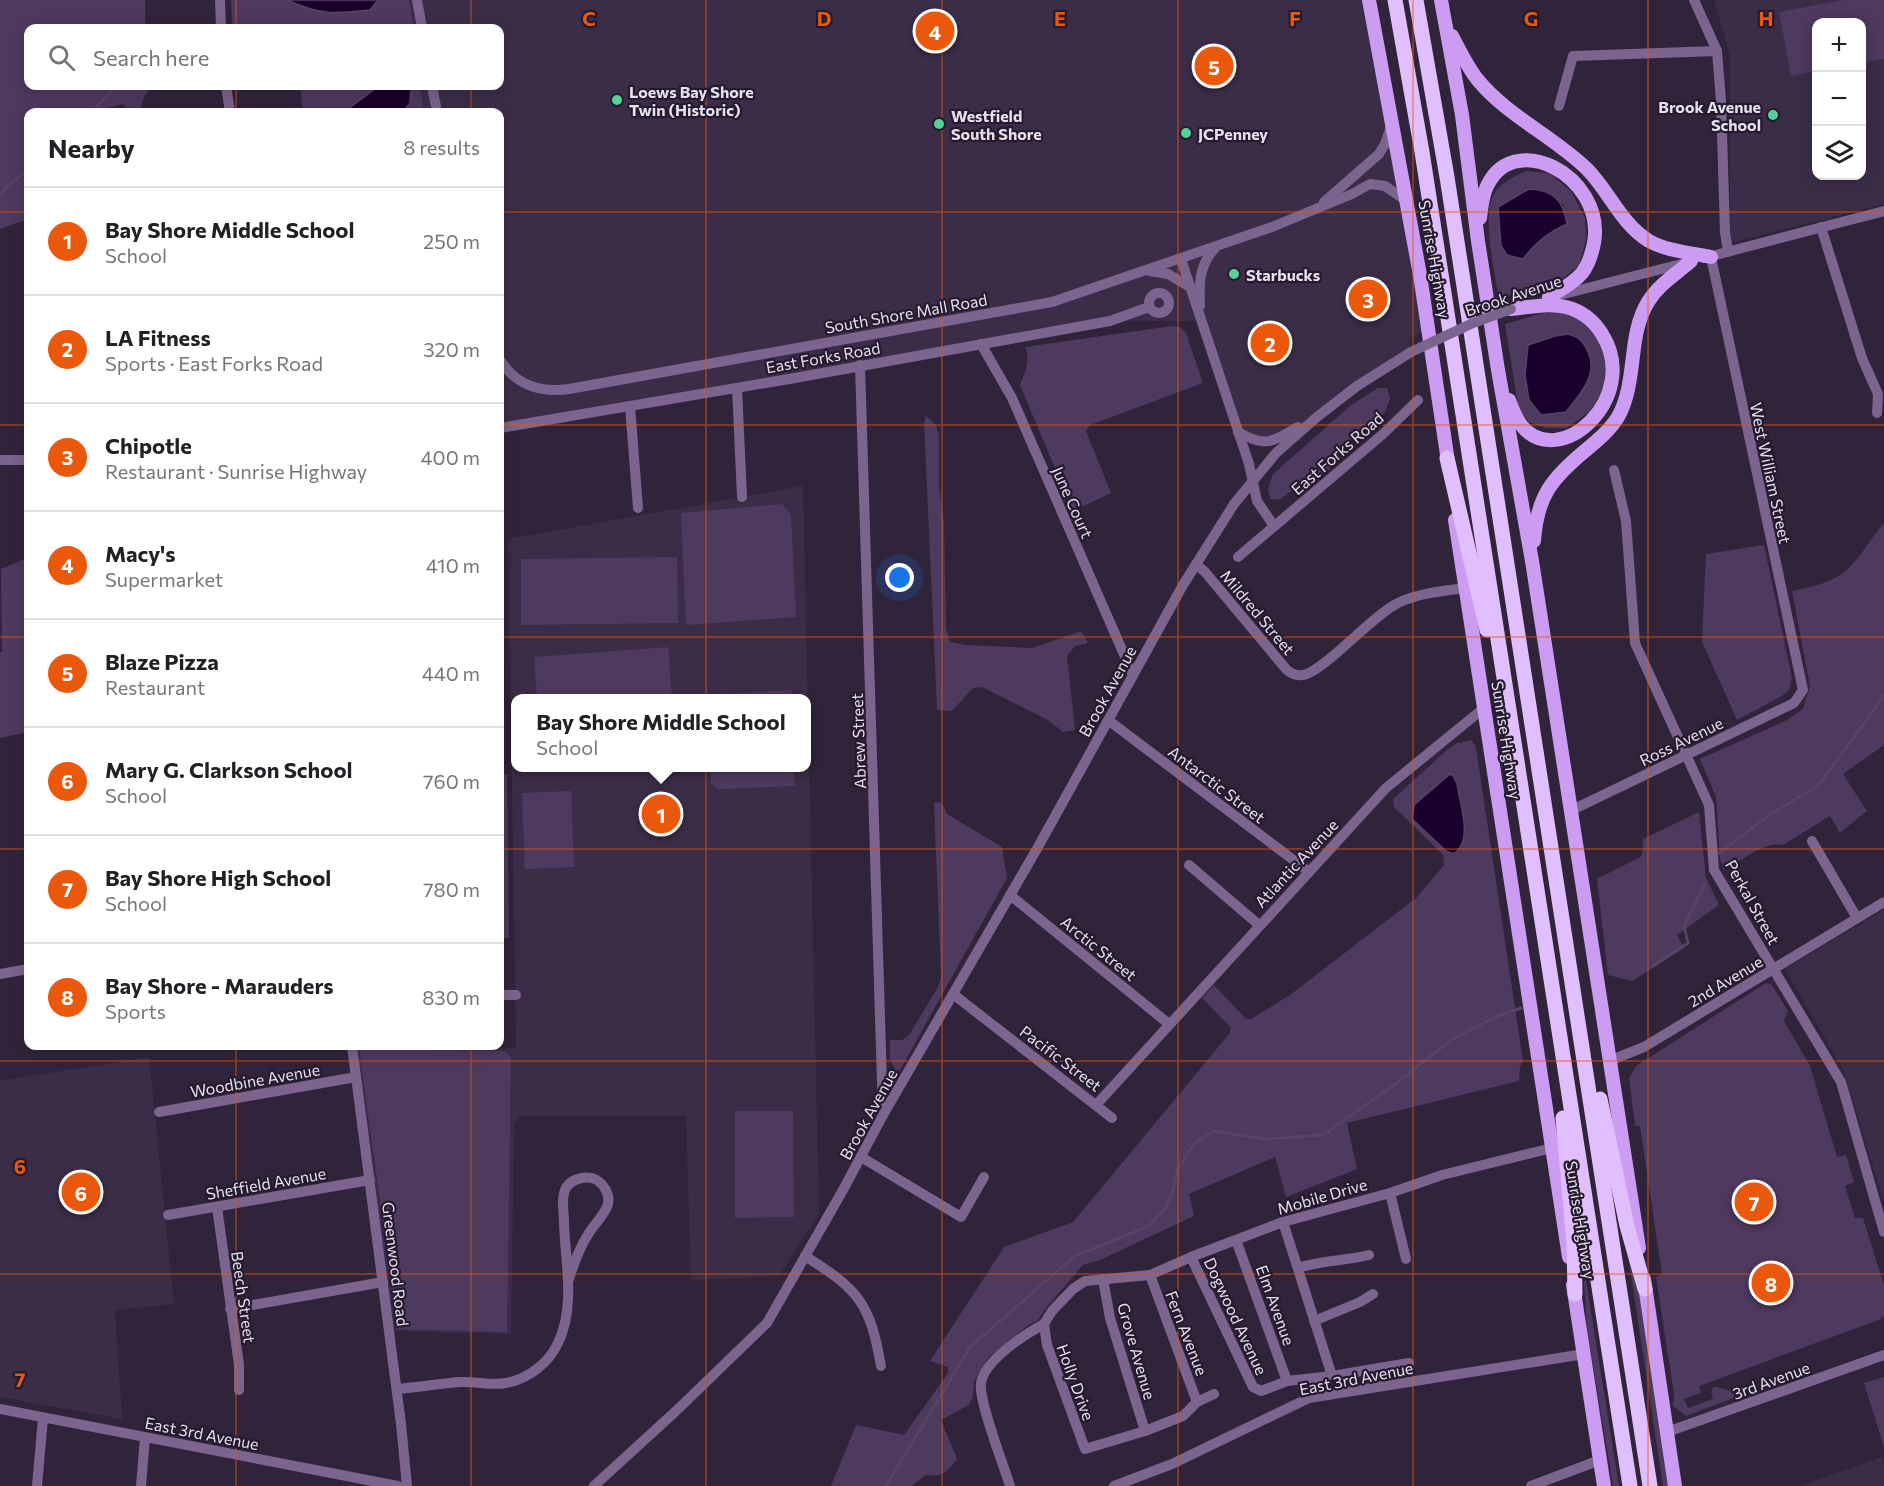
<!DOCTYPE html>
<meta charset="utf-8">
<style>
:root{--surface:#fff;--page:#f2f2f2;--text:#202124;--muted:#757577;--line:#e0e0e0;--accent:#ea580c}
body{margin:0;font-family:Commissioner,sans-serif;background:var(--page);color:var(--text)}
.controls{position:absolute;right:18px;top:18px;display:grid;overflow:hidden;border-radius:12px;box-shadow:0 3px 15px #0003}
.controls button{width:54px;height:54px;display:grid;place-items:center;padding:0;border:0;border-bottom:2px solid var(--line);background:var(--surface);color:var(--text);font:30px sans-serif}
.you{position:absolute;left:900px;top:578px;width:21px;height:21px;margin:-15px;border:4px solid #fff;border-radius:50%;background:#1a73e8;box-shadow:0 0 0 9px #1a73e833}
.badge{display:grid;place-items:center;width:39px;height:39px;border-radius:50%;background:var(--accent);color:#fff;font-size:20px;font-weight:700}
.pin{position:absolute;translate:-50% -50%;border:3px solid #fff;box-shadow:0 2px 6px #0006}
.popup{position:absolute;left:511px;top:694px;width:300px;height:78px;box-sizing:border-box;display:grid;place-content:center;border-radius:12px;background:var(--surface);filter:drop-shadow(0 2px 4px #0005);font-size:20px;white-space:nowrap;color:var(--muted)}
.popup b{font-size:22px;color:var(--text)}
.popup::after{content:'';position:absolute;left:50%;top:100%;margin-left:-12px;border:12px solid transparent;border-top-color:var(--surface)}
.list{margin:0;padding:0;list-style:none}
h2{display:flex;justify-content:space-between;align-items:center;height:78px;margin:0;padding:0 24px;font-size:26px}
h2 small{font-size:20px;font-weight:400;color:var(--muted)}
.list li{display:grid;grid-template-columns:39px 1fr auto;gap:18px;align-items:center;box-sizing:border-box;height:108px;padding:0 24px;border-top:2px solid var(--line)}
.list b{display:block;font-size:22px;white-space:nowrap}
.list p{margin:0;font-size:20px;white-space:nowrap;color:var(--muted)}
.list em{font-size:20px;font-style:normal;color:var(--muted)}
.icon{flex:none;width:33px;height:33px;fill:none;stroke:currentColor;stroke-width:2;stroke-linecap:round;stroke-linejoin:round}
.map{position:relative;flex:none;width:1884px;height:1486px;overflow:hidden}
.search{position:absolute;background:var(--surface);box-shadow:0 3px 15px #0003;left:24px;top:24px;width:480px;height:66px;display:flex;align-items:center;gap:15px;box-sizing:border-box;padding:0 21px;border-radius:12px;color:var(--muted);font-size:22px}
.panel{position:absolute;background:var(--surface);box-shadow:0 3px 15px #0003;left:24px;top:108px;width:480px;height:942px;border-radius:12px}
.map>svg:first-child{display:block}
.built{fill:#3b2d48;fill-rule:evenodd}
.green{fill:#4e395f;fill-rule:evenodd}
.water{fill:#1a002c;stroke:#574366;stroke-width:1.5}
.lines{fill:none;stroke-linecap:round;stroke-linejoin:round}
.stream{stroke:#574366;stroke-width:3}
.minor{stroke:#7b648e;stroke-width:10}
.major{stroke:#cc9cf3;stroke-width:14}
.highway{stroke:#e1bffe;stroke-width:15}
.minor-bridge{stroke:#7b648e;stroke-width:10}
.grid{fill:none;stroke:#e8590c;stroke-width:1.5;stroke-opacity:0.55}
.poi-dot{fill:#55d395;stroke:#261a2f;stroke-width:2}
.labels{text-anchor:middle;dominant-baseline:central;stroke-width:4.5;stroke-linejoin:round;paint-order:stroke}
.poi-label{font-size:16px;font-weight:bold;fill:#e6dfed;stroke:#261a2f;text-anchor:start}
.street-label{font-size:16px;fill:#e6dfed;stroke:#261a2f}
.grid-label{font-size:20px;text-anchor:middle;font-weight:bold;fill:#e8590c;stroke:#261a2f;stroke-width:4.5;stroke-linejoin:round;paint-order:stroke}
</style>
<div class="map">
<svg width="1884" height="1486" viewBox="0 0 1884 1486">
<rect width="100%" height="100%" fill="#30243a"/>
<g class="built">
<polygon points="288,0 1369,0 1429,328 1409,339 1411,352 1317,417 1274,441 1238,432 1201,321 1110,321 500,428 500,112 317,112 310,86 500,86 500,28 295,28"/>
<path d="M1714,0H1884V204L1730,243V55ZM1816,22H1862V176H1816Z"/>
<path d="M803,486L819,1214L779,1276L691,1280L686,1116H520L514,1126L511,1334L389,1331L353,1049L516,1048L508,539ZM516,698H807V768H516Z"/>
<polygon points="1884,910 1884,1202 1843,1069 1785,969"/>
<polygon points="149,1057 174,1304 115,1310 122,1419 0,1397 0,1081"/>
<polygon points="1882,1457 1884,1465 1884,1486 1800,1486"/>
</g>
<g class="green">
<polygon points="0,0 145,0 145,28 28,28 28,86 152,86 144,97 139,112 129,112 123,104 93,112 28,112 28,219 0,229"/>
<polygon points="231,0 409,0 414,28 232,28"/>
<polygon points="1843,0 1884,0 1884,59 1862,63 1862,22 1816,22 1816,71 1791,76 1779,12"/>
<polygon points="300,86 420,86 424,112 303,112"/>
<path d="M1526,171L1549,173L1571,191L1585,218L1586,240L1579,266L1561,280L1499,299C1495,273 1482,219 1493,196C1499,183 1514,177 1526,171ZM1540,189L1552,195L1564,205L1553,230L1535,244L1522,259L1501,246L1498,207Z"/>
<polygon points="1560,312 1575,315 1597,332 1609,364 1605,386 1590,411 1567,428 1545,428 1529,422 1519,411 1505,324 1543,313"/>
<path d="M1172,326L1180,327L1186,333L1203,383L1090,425L1086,431L1111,493L1073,511L1020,385C1025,372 1031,361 1025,347Z"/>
<polygon points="1378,388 1387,388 1390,399 1385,412 1344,446 1327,473 1301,482 1280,500 1270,499 1268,489 1273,474 1350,406"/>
<polygon points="926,416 936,425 939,435 939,487 944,524 946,628 950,642 966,645 1032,648 1081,631 1088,643 1075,646 1067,656 1075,730 1063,732 1048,720 982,687 973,688 952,711 937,710 924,423"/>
<polygon points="782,504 791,515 796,617 686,625 681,513"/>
<path d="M1884,523V745L1843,774L1867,811L1840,833L1830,816L1783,845C1765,840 1741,862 1724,870L1720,859L1716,797L1700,759L1787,720L1803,709L1810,686L1792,591C1805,588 1821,585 1833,579C1856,568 1868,541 1884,523Z"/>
<polygon points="1764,545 1792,678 1789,690 1782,696 1737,720 1702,642 1706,554"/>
<polygon points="677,557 678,623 521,625 521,559"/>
<polygon points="22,560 28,560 28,732 0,738 0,652 2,652 1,569"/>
<polygon points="668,647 672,698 537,698 534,657"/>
<polygon points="792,690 792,698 706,698 706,695"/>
<path d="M1472,740L1476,748L1523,1061L1520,1067L1519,1081L1347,1123L1357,1169L1286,1197L1275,1157L1189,1194L1194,1216L1100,1260L1083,1265L1046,1308L1037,1321L1027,1326L988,1358L974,1381L973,1396L969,1405L941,1420L957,1459C947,1473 943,1477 925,1475L912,1486H831L856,1425L904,1435L948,1373V1367L930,1361L1004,1247L1073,1222L1229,1034L1231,1028L1202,998L1214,985L1246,1019H1251L1290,995L1416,898L1444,865L1443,855L1394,807L1393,799L1448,749L1457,743Z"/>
<polygon points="710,768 794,768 795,786 718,789 711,783"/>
<polygon points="507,774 509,938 500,938 500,775"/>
<polygon points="571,791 574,867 525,869 522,793"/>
<polygon points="939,802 943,805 947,814 1002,847 1007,878 900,1070 895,1070 890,1059 890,1040 902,1040 909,1035 938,987 941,977 934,803"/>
<polygon points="1699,812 1706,878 1719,905 1677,935 1684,948 1632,981 1608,975 1597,879 1642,856 1643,839"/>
<polygon points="1766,983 1772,985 1788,1011 1784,1021 1810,1066 1837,1157 1846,1155 1854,1182 1845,1186 1855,1218 1863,1218 1884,1285 1884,1315 1881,1319 1699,1386 1701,1393 1684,1399 1688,1408 1713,1399 1711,1392 1713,1387 1718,1387 1734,1392 1736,1397 1686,1416 1673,1406 1674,1394 1656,1277 1662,1274 1640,1126 1635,1126 1629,1078 1636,1066"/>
<polygon points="359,1049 504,1051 511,1057 507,1332 398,1329"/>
<polygon points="735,1111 793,1111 794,1217 735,1218"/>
<polygon points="1628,1255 1640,1290 1669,1486 1663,1486"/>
<polygon points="1586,1280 1619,1486 1613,1486 1587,1329 1584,1282"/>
<polygon points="1884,1377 1884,1447 1864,1383"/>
</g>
<g class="water">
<path d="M287,0H378L370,10C335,14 320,15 287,0Z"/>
<polygon points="379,86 411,86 410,103 403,112 350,112 348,109"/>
<path d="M1529,189C1554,190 1563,200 1567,224C1548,232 1535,243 1523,259L1507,255L1501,246L1498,207Z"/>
<path d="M1568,334C1579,337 1583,341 1588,352C1599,375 1579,395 1566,412L1541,415L1529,400L1525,375L1528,345L1555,336Z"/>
<path d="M1450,774L1454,777L1457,784C1460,804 1474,842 1453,854L1446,851L1412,819L1414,805Z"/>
</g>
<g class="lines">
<g class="stream">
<polyline points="89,112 98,106 116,86"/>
<polyline points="0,194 8,185 28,171"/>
<polyline points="1719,853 1772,813 1818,786 1884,696"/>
<polyline points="1653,966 1688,943 1684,926 1705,883"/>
<polyline points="886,1486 970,1347 1075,1256 1149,1226 1164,1210 1172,1195 1177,1170 1194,1144 1214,1131 1265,1139 1323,1135 1394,1085 1451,1040 1498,1016 1521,1008"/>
</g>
<g class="minor">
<polyline points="220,0 221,28"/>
<polyline points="417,0 422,28"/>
<polyline points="1694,0 1717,51 1721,101 1725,232 1728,252"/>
<polyline points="226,86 230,112"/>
<polyline points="432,86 437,112"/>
<polyline points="1559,106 1573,56 1717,51"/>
<polyline points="1324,202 1379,154 1385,144 1391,126"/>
<polyline points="1821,227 1862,358 1878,394 1877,413"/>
<polyline points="1704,258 1884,211"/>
<polyline points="1181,259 1249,464 1257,501 1274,526"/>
<polyline points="1150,271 1168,274 1190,287"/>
<circle cx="1159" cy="303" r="10"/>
<polyline points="1556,296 1689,262"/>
<path d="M1200,306C1199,284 1199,265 1215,248"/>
<polyline points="981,344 1012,398 1133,675"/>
<path d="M500,360C516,385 539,393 569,389L1052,302L1272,227L1352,194L1370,184L1385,186L1407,201"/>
<polyline points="860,365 883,1115"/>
<polyline points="737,388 742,497"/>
<polyline points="630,406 638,508"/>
<polyline points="500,428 795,378 1110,321 1149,307"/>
<path d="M1238,432C1266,448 1272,442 1298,427"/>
<polyline points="0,460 28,460"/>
<polyline points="1614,470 1626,521 1635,643 1709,805 1714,870 1841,1082 1884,1232"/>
<polyline points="1238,557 1383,434 1418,400"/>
<path d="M1196,564L1205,572L1286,669C1290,673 1296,676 1303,675C1323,672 1373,615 1398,603C1419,593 1443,591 1466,588"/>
<polyline points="1108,720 1308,871"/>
<polyline points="1570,811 1794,703 1803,690 1711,257"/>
<polyline points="1812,841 1857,918"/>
<polyline points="1189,865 1259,925"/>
<polyline points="1010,895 1169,1024"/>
<polyline points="0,974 28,969"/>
<polyline points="953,994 1112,1118"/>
<polyline points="500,995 516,995"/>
<polyline points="352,1046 401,1424 407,1486"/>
<polyline points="1609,1061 1644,1047 1884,902"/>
<polyline points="1096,1105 1386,788 1484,708"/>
<polyline points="159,1112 356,1077"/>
<polyline points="861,1157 961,1217 984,1177"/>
<polyline points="1390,1193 1406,1259"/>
<polyline points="217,1207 239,1365 239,1390"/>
<polyline points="168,1215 370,1180"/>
<polyline points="1283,1222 1332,1376"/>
<polyline points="1236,1240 1287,1381"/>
<path d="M805,1256C859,1290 870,1303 881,1366"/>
<polyline points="1191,1257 1253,1387 1261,1391 1287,1381 1332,1376 1409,1363"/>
<path d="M1298,1268C1321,1260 1345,1261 1369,1255"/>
<polyline points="1150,1275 1197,1402"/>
<polyline points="1103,1279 1110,1318 1145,1431"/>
<polyline points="230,1309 383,1282"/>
<polyline points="1314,1321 1360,1302 1373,1294"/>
<path d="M397,1389C418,1387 439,1384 460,1382C475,1381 491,1386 506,1383C528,1379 549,1363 558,1343C576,1306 565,1261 564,1222C564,1212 561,1199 565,1190C569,1180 582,1176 592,1178C603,1181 612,1196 607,1207C603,1216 594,1225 589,1233C579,1248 574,1263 569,1279"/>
<polyline points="1214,1394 1197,1402 1183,1416 1145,1431 1085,1449 1047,1345 1044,1324 1052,1311 1073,1289 1085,1281 1150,1275 1191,1257 1283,1222 1390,1193 1442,1175 1552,1148"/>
<polyline points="0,1409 398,1486"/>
<polyline points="1667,1432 1884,1355"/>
<polyline points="37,1486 43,1418"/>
<polyline points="141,1486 145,1438"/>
<polyline points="594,1486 676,1411 767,1323 843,1190 883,1115 1038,847 1183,585 1234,504 1276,453 1317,417 1357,386 1411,352"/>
<path d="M1010,1486C1004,1466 978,1400 981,1383C984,1361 1025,1334 1044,1324"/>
<polyline points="1114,1486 1172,1464 1309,1398 1584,1354"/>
<polyline points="1531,1486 1600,1460"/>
</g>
<g class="major">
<polyline points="1369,0 1420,275 1449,468"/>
<polyline points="1441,0 1462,115 1478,241 1498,370 1532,561 1639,1248"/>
<path d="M1452,36C1460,51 1467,66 1477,79C1507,116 1553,136 1587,169C1609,191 1621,224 1649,241C1667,251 1691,253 1711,257"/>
<path d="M1480,218C1481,209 1482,200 1485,191C1510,125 1606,176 1594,243C1592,253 1589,264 1582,273C1574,283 1560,290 1549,297"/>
<path d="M1509,400C1512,408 1515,417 1521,425C1559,473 1642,397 1602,334C1594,321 1582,311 1566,307C1549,303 1529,307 1511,309"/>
<polyline points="1455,520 1569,1257"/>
<path d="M1534,541C1537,496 1552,478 1586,450C1598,440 1610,430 1618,417C1638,381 1627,336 1648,302C1658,285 1676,274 1691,261"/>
<polyline points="1644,1279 1675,1486"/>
<polyline points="1573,1285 1604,1486"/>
</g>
<g class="highway">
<polyline points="1395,0 1422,152 1630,1486"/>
<polyline points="1416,0 1447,177 1650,1486"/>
<polyline points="1447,458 1487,630"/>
<polyline points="1600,1099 1627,1226 1645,1289"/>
<polyline points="1563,1118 1574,1243 1575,1294"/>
</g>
<polyline class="minor-bridge" points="1411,352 1473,323 1511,309"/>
</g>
<path class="grid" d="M236,0V28M471,0V28M706,0V1486M942,0V1486M1178,0V1486M1413,0V1486M1648,0V1486M236,86V112M471,86V112M0,212H28M500,212H1884M0,425H28M500,425H1884M0,637H28M500,637H1884M0,849H28M500,849H1884M236,1046V1486M471,1046V1486M0,1061H1884M0,1274H1884"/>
<g class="poi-dot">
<circle cx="617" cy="100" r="6"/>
<circle cx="1773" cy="115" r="6"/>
<circle cx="939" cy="124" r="6"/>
<circle cx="1186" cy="133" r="6"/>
<circle cx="1234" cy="274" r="6"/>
</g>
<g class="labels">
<g class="poi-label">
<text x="629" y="91">Loews Bay Shore<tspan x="629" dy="18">Twin (Historic)</tspan></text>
<text x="1761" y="106" text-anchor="end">Brook Avenue<tspan x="1761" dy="18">School</tspan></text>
<text x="951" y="115">Westfield<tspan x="951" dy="18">South Shore</tspan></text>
<text x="1198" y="133">JCPenney</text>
<text x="1246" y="274">Starbucks</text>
</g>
<g class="street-label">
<text transform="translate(1435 259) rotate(80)">Sunrise Highway</text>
<text transform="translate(1513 295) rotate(-18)">Brook Avenue</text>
<text transform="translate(906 313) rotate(-10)">South Shore Mall Road</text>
<text transform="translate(823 357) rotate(-10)">East Forks Road</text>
<text transform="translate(1337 453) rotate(-41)">East Forks Road</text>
<text transform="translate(1771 473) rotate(78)">West William Street</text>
<text transform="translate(1073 502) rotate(66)">June Court</text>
<text transform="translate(1258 612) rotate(50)">Mildred Street</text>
<text transform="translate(1107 691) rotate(-61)">Brook Avenue</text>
<text transform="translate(1507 740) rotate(81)">Sunrise Highway</text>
<text transform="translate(858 741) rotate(-92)">Abrew Street</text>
<text transform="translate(1681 741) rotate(-26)">Ross Avenue</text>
<text transform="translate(1217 784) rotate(37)">Antarctic Street</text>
<text transform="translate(1296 863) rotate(-47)">Atlantic Avenue</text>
<text transform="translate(1753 902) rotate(61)">Perkal Street</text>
<text transform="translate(1099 948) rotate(39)">Arctic Street</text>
<text transform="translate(1725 981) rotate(-31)">2nd Avenue</text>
<text transform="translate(1061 1058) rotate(37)">Pacific Street</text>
<text transform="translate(255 1080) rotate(-10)">Woodbine Avenue</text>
<text transform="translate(868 1114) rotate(-61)">Brook Avenue</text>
<text transform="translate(266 1183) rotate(-10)">Sheffield Avenue</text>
<text transform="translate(1322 1196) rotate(-16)">Mobile Drive</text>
<text transform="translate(1581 1220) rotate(81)">Sunrise Highway</text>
<text transform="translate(396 1264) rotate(83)">Greenwood Road</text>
<text transform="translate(244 1297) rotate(82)">Beech Street</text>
<text transform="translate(1276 1305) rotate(70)">Elm Avenue</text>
<text transform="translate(1236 1316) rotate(65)">Dogwood Avenue</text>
<text transform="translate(1187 1333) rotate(69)">Fern Avenue</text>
<text transform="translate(1137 1351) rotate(74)">Grove Avenue</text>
<text transform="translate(1356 1378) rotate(-11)">East 3rd Avenue</text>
<text transform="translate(1771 1380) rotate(-20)">3rd Avenue</text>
<text transform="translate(1076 1382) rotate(70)">Holly Drive</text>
<text transform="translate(202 1433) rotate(11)">East 3rd Avenue</text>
</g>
</g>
<g class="grid-label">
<text x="589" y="26">C</text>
<text x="824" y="26">D</text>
<text x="1060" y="26">E</text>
<text x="1295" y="26">F</text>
<text x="1531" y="26">G</text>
<text x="1766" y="26">H</text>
<text x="20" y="1174">6</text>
<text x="20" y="1387">7</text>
</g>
</svg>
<div class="controls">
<button>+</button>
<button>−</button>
<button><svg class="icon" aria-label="layers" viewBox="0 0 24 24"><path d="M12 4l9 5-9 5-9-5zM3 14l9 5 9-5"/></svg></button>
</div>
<div class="you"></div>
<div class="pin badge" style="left:661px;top:814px">1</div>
<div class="popup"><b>Bay Shore Middle School</b>School</div>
<div class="pin badge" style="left:1270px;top:343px">2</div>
<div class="pin badge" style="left:1368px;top:299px">3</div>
<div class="pin badge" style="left:935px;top:31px">4</div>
<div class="pin badge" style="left:1214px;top:66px">5</div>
<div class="pin badge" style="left:81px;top:1192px">6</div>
<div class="pin badge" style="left:1754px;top:1202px">7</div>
<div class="pin badge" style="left:1771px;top:1283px">8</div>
<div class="search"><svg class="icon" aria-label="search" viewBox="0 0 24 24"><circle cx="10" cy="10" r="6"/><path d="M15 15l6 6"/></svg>Search here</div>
<section class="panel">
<h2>Nearby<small>8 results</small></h2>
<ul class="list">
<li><span class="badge">1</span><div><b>Bay Shore Middle School</b><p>School</p></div><em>250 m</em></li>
<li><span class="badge">2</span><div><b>LA Fitness</b><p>Sports · East Forks Road</p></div><em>320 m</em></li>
<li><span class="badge">3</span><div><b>Chipotle</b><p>Restaurant · Sunrise Highway</p></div><em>400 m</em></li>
<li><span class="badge">4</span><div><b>Macy's</b><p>Supermarket</p></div><em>410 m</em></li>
<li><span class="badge">5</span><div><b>Blaze Pizza</b><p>Restaurant</p></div><em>440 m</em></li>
<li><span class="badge">6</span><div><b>Mary G. Clarkson School</b><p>School</p></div><em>760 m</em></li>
<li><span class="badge">7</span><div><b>Bay Shore High School</b><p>School</p></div><em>780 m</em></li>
<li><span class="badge">8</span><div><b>Bay Shore - Marauders</b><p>Sports</p></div><em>830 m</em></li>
</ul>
</section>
</div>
